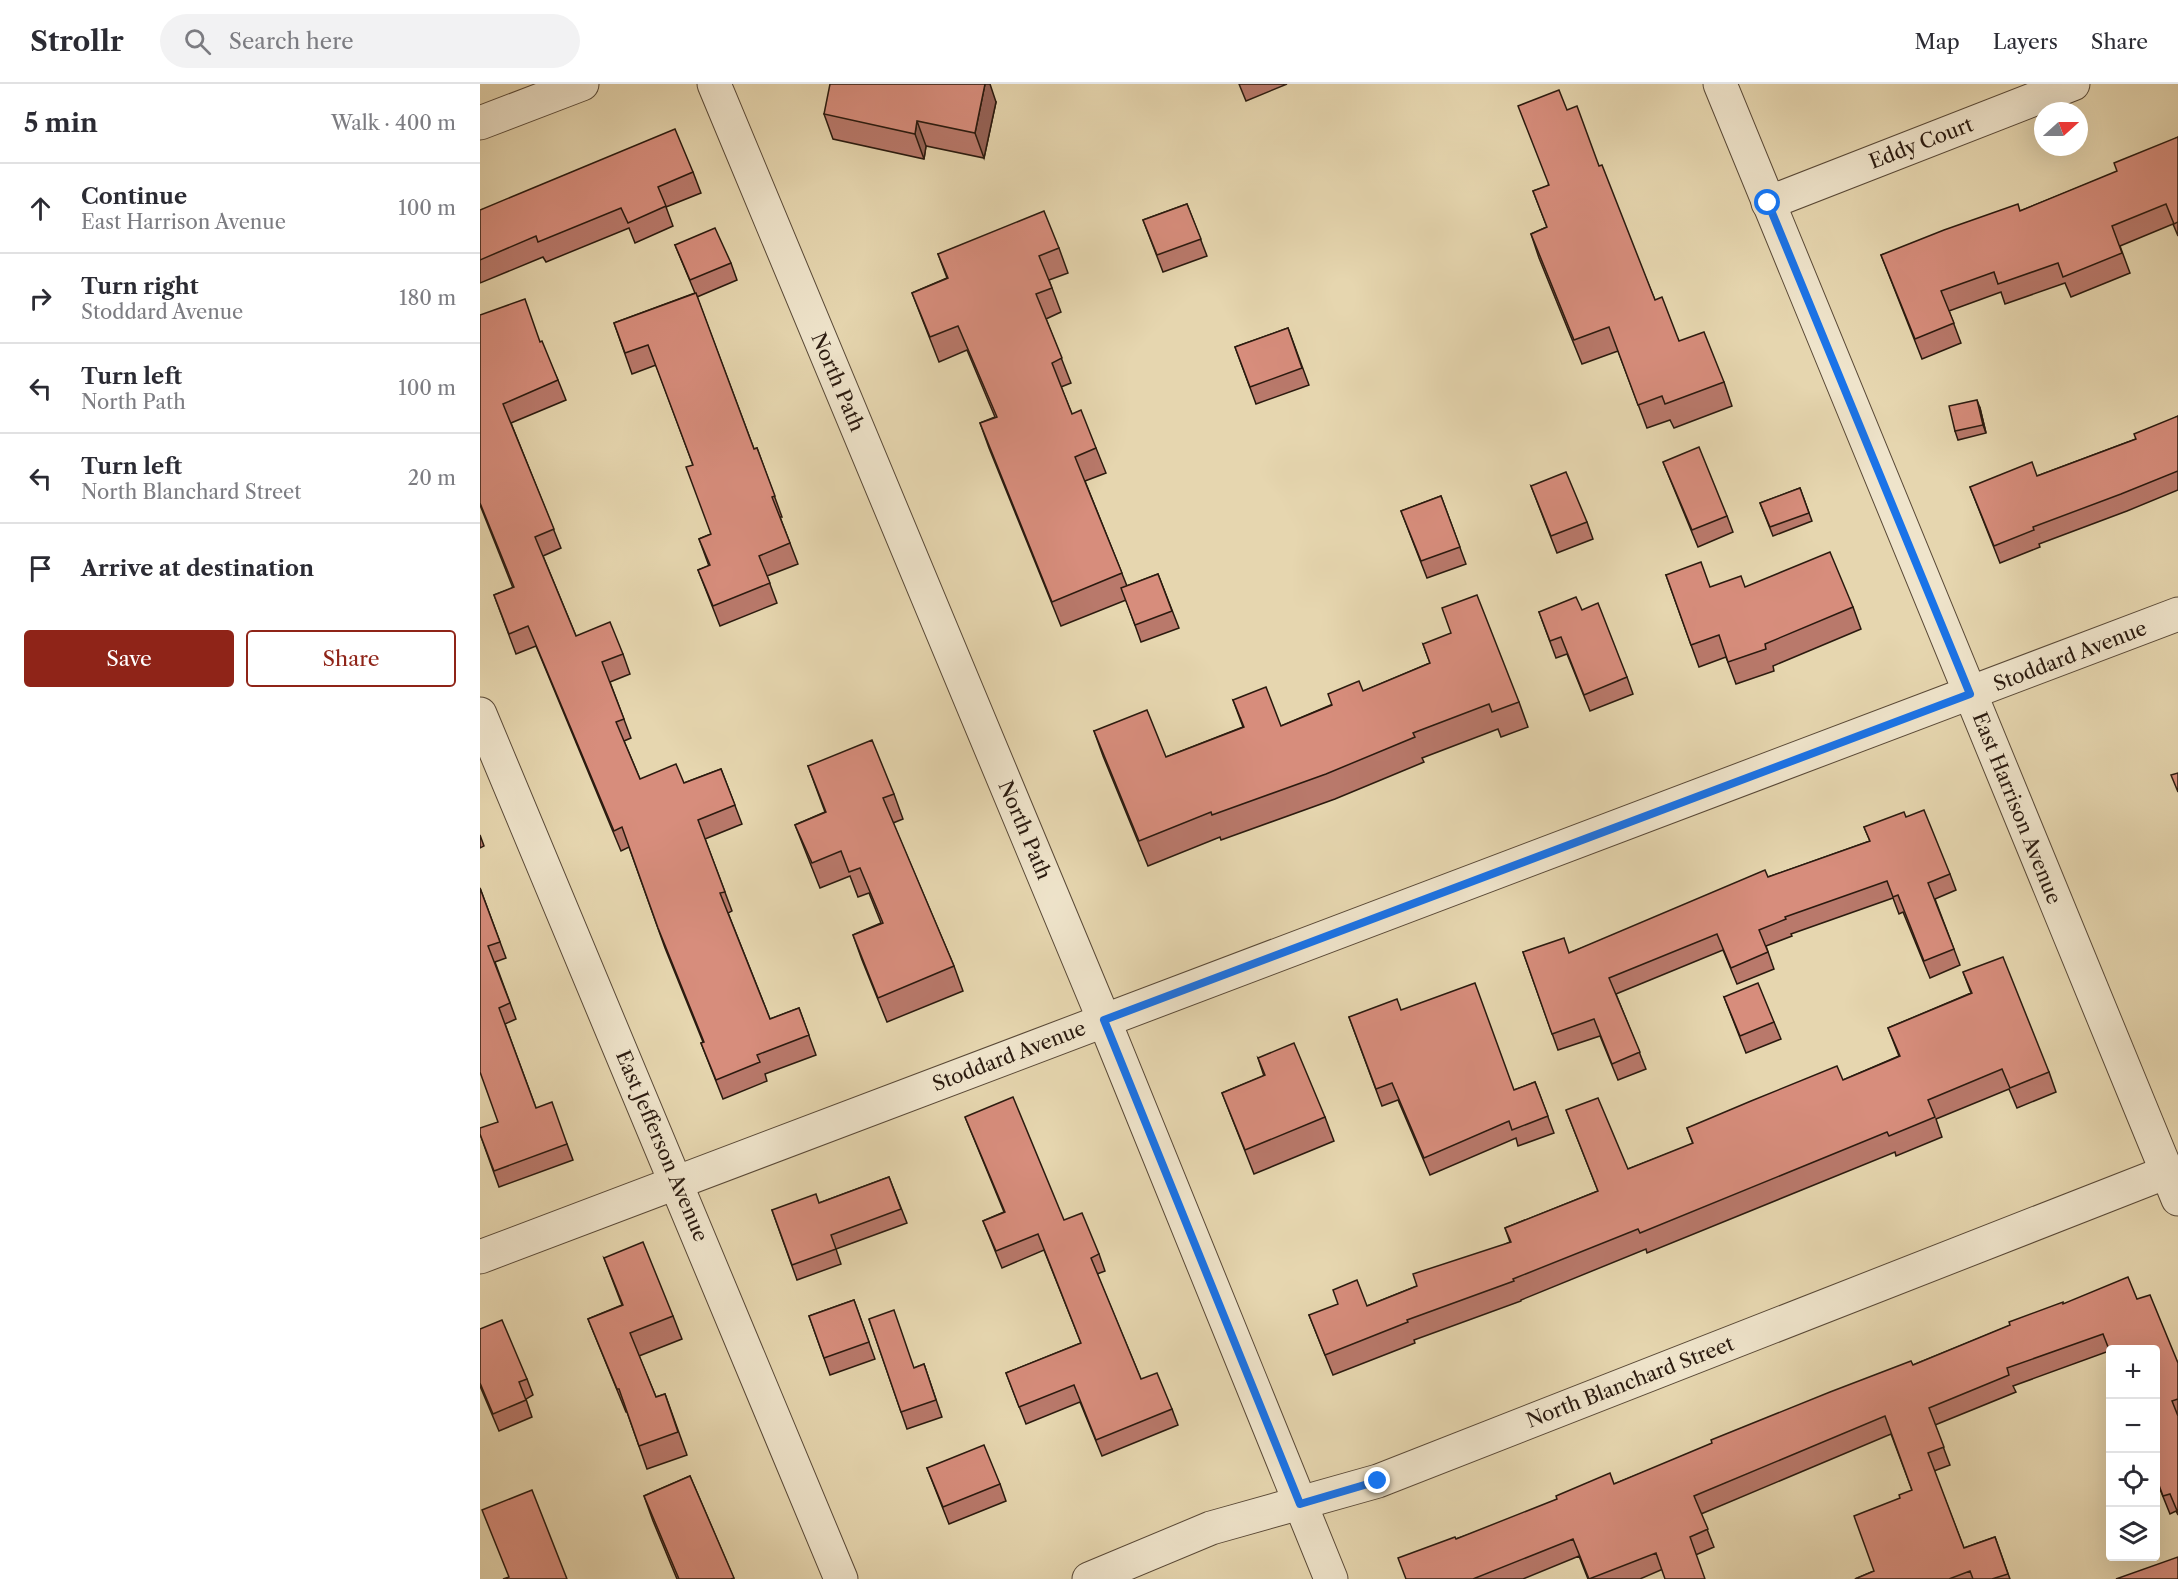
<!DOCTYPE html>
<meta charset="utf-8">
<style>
:root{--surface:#fff;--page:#f2f2f3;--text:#2b2b33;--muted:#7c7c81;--line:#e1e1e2;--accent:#8f2418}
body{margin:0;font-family:"Libre Caslon Text",serif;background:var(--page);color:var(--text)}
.controls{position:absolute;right:18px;bottom:18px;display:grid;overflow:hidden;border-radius:6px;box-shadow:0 6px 24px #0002}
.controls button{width:54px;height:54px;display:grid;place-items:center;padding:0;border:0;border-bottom:2px solid var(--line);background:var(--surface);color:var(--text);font:30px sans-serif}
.compass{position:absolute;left:1554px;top:18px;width:54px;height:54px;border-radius:50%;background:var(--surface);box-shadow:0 6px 24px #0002;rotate:69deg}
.stop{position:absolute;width:18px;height:18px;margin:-14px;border:4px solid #1a73e8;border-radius:50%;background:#fff}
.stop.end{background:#1a73e8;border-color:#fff;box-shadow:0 2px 6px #0008}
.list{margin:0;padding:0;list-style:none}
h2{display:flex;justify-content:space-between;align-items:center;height:78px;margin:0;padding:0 24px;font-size:26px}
h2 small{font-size:20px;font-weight:400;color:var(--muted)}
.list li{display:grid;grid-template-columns:39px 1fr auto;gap:18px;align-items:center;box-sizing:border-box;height:90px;padding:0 24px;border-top:2px solid var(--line)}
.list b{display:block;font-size:22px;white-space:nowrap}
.list p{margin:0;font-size:20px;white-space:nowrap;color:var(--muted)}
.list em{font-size:20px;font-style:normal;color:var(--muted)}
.actions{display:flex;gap:12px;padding:18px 24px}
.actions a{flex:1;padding:14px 0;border:2px solid var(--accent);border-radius:6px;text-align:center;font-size:21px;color:var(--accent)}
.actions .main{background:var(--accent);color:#fff}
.icon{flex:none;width:33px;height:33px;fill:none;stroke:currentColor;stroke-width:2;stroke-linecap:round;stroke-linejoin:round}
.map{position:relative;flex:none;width:1698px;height:1495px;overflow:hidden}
header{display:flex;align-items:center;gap:36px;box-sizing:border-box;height:84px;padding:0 30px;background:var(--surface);border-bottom:2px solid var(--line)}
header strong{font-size:28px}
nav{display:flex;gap:33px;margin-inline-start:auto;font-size:21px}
.search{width:420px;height:54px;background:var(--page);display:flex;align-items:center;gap:15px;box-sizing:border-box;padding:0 21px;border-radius:33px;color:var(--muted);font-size:22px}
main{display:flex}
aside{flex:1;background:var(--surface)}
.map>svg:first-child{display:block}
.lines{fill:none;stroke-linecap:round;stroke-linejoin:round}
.minor-casing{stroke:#594937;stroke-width:35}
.minor{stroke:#efe4cb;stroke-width:33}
.wall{fill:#b9796b;stroke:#2a1a0f;stroke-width:1.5}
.shaded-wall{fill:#966357;stroke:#2a1a0f;stroke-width:1.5}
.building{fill:#d78d7c;stroke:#2a1a0f;stroke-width:1.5}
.route{stroke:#1a73e8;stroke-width:8}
.labels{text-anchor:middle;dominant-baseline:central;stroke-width:4.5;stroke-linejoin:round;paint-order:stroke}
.street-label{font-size:20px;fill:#2a1a0f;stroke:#efe4cb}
</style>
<header>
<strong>Strollr</strong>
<div class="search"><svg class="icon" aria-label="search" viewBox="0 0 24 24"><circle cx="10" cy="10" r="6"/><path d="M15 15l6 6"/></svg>Search here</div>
<nav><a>Map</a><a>Layers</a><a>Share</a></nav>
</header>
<main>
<aside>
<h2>5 min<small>Walk · 400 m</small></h2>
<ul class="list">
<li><svg class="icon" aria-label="ahead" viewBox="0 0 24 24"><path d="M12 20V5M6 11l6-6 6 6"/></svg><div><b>Continue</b><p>East Harrison Avenue</p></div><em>100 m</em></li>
<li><svg class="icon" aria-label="right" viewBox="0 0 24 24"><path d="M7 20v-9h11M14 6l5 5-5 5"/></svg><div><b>Turn right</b><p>Stoddard Avenue</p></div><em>180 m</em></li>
<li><svg class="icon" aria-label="left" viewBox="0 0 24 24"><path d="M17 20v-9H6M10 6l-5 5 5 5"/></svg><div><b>Turn left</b><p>North Path</p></div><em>100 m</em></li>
<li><svg class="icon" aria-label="left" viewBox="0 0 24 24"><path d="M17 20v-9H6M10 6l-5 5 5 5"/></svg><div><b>Turn left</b><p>North Blanchard Street</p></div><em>20 m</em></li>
<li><svg class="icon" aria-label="arrive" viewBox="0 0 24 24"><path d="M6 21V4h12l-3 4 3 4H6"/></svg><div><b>Arrive at destination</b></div></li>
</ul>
<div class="actions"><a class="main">Save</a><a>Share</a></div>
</aside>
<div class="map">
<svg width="1698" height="1495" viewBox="0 0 1698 1495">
<rect width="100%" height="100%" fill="#e6d6af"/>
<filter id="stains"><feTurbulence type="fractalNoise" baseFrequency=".00333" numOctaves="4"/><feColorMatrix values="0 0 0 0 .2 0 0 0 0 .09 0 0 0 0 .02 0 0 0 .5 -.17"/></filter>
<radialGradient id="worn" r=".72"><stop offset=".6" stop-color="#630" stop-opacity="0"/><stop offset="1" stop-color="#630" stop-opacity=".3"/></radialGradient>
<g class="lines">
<defs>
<g id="minor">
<polyline points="234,0 624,936 851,1495"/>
<polyline points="1240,0 1698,1115"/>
<polyline points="0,39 102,0"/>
<polyline points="1288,119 1593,0"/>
<polyline points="0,630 361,1495"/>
<polyline points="0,1173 1698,530"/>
<polyline points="609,1495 731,1444 898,1397 1687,1088"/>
</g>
</defs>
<use href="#minor" class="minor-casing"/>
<use href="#minor" class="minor"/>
</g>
<g class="wall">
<polygon points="759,0 807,0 766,17"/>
<polygon points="516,18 504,74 446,62 444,75 353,55 344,30"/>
<polygon points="1087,26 1119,82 1175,216 1199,257 1244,298 1252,322 1194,344 1190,336 1167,344 1138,267 1102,280 1059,174 1051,150 1067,143 1053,107 1068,102"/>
<polygon points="1698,53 1698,152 1693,140 1640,162 1650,189 1591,213 1585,199 1525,220 1521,208 1469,227 1481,259 1442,275 1401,171 1540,127 1637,88"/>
<polygon points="213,88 221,109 186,123 193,142 155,159 149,144 66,178 63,173 0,199 0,126"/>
<polygon points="707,120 727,172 683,188 663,136"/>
<polygon points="195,161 251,179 257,196 217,213 274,365 277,364 302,433 300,433 318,480 287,492 297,519 240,542 218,486 229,482 219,455 231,450 213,381 176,281 152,290 134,239 215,209"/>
<polygon points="579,164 588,189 569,196 581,228 566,235 591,299 581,303 592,330 616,364 626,389 605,397 647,502 678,490 699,544 661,558 646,516 581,542 509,364 500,339 515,333 487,266 459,278 432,209 467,194 458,170"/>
<polygon points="0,231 60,258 78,296 86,316 31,339 81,464 63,472 96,552 143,570 150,590 130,598 151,654 144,657 160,695 204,699 241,685 262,740 225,755 252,827 248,829 290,935 319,924 336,971 285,990 287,997 243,1015 221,959 223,958 185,864 149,763 141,767 56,562 36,570 14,511 33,504 0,421"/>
<polygon points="808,244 829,301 776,320 755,263"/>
<polygon points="1500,324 1506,349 1478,356 1475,347"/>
<polygon points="1698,332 1698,406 1647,427 1559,460 1560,463 1520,479 1490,403 1557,392 1656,355"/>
<polygon points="1183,378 1247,432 1253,448 1218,463"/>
<polygon points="1051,402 1107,438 1113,455 1077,469"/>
<polygon points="1320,404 1332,437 1293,452 1280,419"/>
<polygon points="961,412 986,480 947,494 921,427"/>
<polygon points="1186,491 1230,503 1265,503 1373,523 1381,545 1293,582 1294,587 1256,600 1246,573 1219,583"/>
<polygon points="1102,526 1147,593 1153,610 1110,627 1087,570 1076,574 1059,528"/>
<polygon points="943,560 1039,618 1048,643 1021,653 1018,645 942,674 944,678 855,715 741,756 740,753 668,782 623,672 614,647 686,673 763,643 753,616 801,642 950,579"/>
<polygon points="328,682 414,710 423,735 413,739 474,882 483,907 407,938 382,876 373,851 401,839 389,809 378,813 370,792 340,804 315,741 345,728"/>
<polygon points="1426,733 1470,790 1476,806 1455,815 1480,881 1450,894 1423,828 1419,830 1413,814 1311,850 1312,852 1286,862 1294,885 1257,900 1243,866 1136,910 1166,985 1138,996 1120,952 1078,966 1043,868 1089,869 1288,793 1390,757 1384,743"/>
<polygon points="0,751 4,762 0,764"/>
<polygon points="0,804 26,874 15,878 36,935 25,940 56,1024 87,1060 93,1076 19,1103 0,1050 18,1038"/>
<polygon points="1483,888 1569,988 1576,1008 1537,1024 1529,1005 1456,1035 1462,1053 1416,1072 1415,1068 1167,1169 1166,1165 1041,1216 1041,1217 934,1256 935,1259 853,1291 829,1231 887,1222 937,1202 1030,1158 1025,1144 1118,1107 1086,1026 1148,1085 1213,1060 1207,1044 1363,996 1419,972 1408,944 1491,909"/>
<polygon points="1244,913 1294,938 1301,955 1266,969"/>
<polygon points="921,926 1034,1006 1055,998 1074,1049 1038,1062 1036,1054 950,1091 918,1016 902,1022 869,933"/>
<polygon points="778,974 845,1033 854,1057 774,1090 742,1009 784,992"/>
<polygon points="485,1033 584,1136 619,1170 625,1187 617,1190 661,1295 692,1325 698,1341 622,1372 600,1318 546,1340 526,1289 601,1259 564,1166 522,1184 503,1137 524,1128"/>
<polygon points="409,1093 427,1139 356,1165 361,1180 317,1196 292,1126 339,1119"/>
<polygon points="124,1174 193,1232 202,1255 159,1272 176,1313 185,1310 207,1371 167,1385 147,1328 146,1328 108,1235 142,1221"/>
<polygon points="1657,1215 1698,1279 1698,1431 1696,1427 1690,1430 1676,1395 1676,1266 1630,1266 1630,1271 1629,1267 1533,1302 1536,1308 1455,1341 1470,1381 1454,1387 1484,1464 1515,1453 1530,1495 1375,1495 1394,1487 1420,1414 1432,1406 1411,1350 1221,1430 1234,1463 1160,1495 1108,1495 1099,1472 1043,1495 926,1495 976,1455 1134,1400 1433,1281 1583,1220"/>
<polygon points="374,1216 395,1275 350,1291 329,1232"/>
<polygon points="389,1235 434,1284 444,1280 462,1333 427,1345"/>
<polygon points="0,1245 47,1295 53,1311 46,1315 52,1333 19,1347 0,1302"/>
<polygon points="447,1384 520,1400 526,1417 469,1440"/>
<polygon points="210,1392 254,1495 197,1495 173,1437 164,1412"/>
</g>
<g class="shaded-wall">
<polygon points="505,0 510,0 516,18 504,74 495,49"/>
<polygon points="437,37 446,62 444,75 435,50"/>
<polygon points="1497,316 1500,324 1506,349 1503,341"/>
</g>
<g class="building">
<polygon points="350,0 505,0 495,49 437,37 435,50 344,30"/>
<polygon points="1079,6 1087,26 1097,22 1119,82 1122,81 1175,216 1182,213 1199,257 1224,248 1244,298 1185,320 1182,312 1158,321 1129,243 1094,256 1051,150 1067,143 1053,107 1069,101 1038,22"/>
<polygon points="195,45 213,88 178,103 186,122 148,139 141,124 58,158 56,152 0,176 0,126"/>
<polygon points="1698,53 1698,138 1694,140 1686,120 1632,142 1642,169 1583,193 1578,179 1518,200 1514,188 1461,207 1474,239 1435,255 1401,171 1464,146 1538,120 1540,127 1637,87 1634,79"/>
<polygon points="707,120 721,155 677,171 663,136"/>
<polygon points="564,127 579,164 559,172 572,204 556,210 582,274 572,279 592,330 601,326 616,364 595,373 642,489 572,518 500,339 517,333 478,242 450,253 432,209 468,194 458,170"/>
<polygon points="235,144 251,179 210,196 195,161"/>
<polygon points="216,209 274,365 277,364 295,412 292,413 310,459 279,472 290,499 233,522 218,486 230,481 219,455 231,450 206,383 213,381 168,261 145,269 134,239"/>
<polygon points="45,215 60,258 62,257 78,296 23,320 74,445 55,453 96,552 130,538 143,570 122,578 144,635 136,638 160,695 196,680 204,699 241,685 255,721 218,736 245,808 240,809 290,935 319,924 329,951 277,971 280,978 236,996 221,959 224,958 178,844 142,743 134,747 48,542 29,550 14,511 34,503 0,419 0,231"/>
<polygon points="808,244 822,284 770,303 755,263"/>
<polygon points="1497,316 1503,341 1475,347 1469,322"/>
<polygon points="1698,332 1698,387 1641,410 1553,443 1554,446 1514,462 1490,403 1552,378 1557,392 1656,355 1654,350"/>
<polygon points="1219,363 1247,432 1212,446 1183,378"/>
<polygon points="1086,388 1107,438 1071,452 1051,402"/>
<polygon points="1320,404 1329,429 1290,443 1280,419"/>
<polygon points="961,412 980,463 941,477 921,427"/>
<polygon points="1350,468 1373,523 1285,560 1286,565 1248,578 1239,551 1211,561 1186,491 1221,478 1230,503 1261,492 1265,503"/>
<polygon points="678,490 692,527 655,541 641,504"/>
<polygon points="997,511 1039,618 1012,628 1009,620 933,649 935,653 846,690 732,731 731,728 659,757 614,647 667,626 686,673 764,643 753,616 786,603 801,642 852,621 848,610 879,597 883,607 950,579 943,560 971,549 962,524"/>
<polygon points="1096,513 1102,526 1118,519 1147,593 1104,611 1081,553 1070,557 1059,528"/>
<polygon points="392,656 414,710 403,714 474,882 398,914 373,851 403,839 380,784 369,788 361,767 332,779 315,741 346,728 328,682"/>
<polygon points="1698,689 1698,708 1691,691"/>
<polygon points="1444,726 1470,790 1448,799 1474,865 1444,877 1418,811 1413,813 1407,797 1305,833 1306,835 1279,846 1288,868 1251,884 1237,850 1129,894 1160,968 1132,980 1114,935 1072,950 1043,868 1084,854 1089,869 1285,786 1288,793 1390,757 1384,743 1424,728 1426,733"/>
<polygon points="0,804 20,858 8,862 30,919 19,924 56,1024 72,1018 87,1060 14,1087 0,1050 0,1044 18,1038 0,988"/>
<polygon points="1523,873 1569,988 1530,1004 1522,985 1448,1016 1455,1033 1409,1052 1407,1048 1160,1149 1158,1145 1033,1195 1034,1197 927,1236 928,1238 845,1271 829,1231 858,1220 853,1206 877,1196 887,1222 937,1202 933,1190 1031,1158 1025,1144 1118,1107 1086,1026 1118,1014 1148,1085 1213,1059 1207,1044 1271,1017 1357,982 1363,996 1420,972 1408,944 1492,909 1483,888"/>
<polygon points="995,899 1034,1006 1055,998 1068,1032 1032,1046 1029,1037 944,1074 912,999 896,1005 869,933 917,915 921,926"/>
<polygon points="1278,899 1294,938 1260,952 1244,913"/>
<polygon points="814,959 845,1033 765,1066 742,1009 785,991 778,974"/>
<polygon points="533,1013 584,1136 602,1129 619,1170 611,1174 661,1295 677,1289 692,1325 616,1356 594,1301 539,1323 526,1289 601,1259 558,1150 516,1167 503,1137 525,1128 485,1033"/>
<polygon points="409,1093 421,1125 351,1151 356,1165 312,1181 292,1126 336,1110 339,1119"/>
<polygon points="163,1158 193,1232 150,1249 176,1313 185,1310 198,1348 159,1362 139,1305 137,1305 108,1235 143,1221 124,1174"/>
<polygon points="1648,1193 1657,1215 1670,1211 1698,1279 1698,1315 1692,1317 1698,1332 1698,1429 1690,1410 1683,1412 1676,1393 1676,1266 1630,1266 1630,1268 1623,1250 1527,1284 1529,1291 1449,1324 1464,1363 1448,1369 1484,1464 1515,1453 1528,1490 1512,1495 1493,1495 1490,1487 1469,1495 1375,1495 1394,1487 1374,1432 1420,1414 1419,1411 1432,1406 1405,1332 1214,1412 1228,1445 1210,1453 1225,1495 1185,1495 1176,1469 1109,1495 1093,1455 993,1495 926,1495 918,1474 975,1453 976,1455 1077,1415 1076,1412 1130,1389 1134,1400 1232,1359 1231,1356 1350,1308 1431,1277 1433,1281 1530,1241 1529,1238 1583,1218 1583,1220"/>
<polygon points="374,1216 389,1258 344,1274 329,1232"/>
<polygon points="414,1226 434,1284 444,1280 456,1316 421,1328 389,1235"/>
<polygon points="22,1236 47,1295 39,1298 46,1316 13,1330 0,1299 0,1245"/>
<polygon points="504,1361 520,1400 463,1423 447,1384"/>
<polygon points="210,1392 254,1494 251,1495 199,1495 164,1412"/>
<polygon points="52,1406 87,1495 23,1495 29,1493 2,1426"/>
<polygon points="1698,1473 1698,1495 1636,1495"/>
</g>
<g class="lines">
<polyline class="route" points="898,1397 820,1420 624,936 1490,610 1288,119"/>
</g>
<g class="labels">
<g class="street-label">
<text transform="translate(1441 59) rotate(-21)">Eddy Court</text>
<text transform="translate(358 298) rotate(67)">North Path</text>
<text transform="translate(1590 572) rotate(-21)">Stoddard Avenue</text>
<text transform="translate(1537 724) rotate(68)">East Harrison Avenue</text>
<text transform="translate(545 746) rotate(67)">North Path</text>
<text transform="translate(529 972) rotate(-21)">Stoddard Avenue</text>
<text transform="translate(182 1062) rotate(67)">East Jefferson Avenue</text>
<text transform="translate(1150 1298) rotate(-21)">North Blanchard Street</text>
</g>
</g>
<rect width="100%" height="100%" filter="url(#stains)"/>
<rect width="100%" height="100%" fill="url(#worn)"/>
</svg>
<div class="controls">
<button>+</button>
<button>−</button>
<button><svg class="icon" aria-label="locate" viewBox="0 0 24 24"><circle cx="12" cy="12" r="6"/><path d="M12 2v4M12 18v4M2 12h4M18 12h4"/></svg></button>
<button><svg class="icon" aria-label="layers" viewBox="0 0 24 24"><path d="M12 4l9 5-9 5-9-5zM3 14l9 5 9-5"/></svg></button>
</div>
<svg class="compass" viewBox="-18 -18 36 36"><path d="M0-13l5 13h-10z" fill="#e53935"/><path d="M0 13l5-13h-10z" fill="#7c7c81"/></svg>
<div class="stop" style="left:1288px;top:119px"></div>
<div class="stop end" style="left:898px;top:1397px"></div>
</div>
</main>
